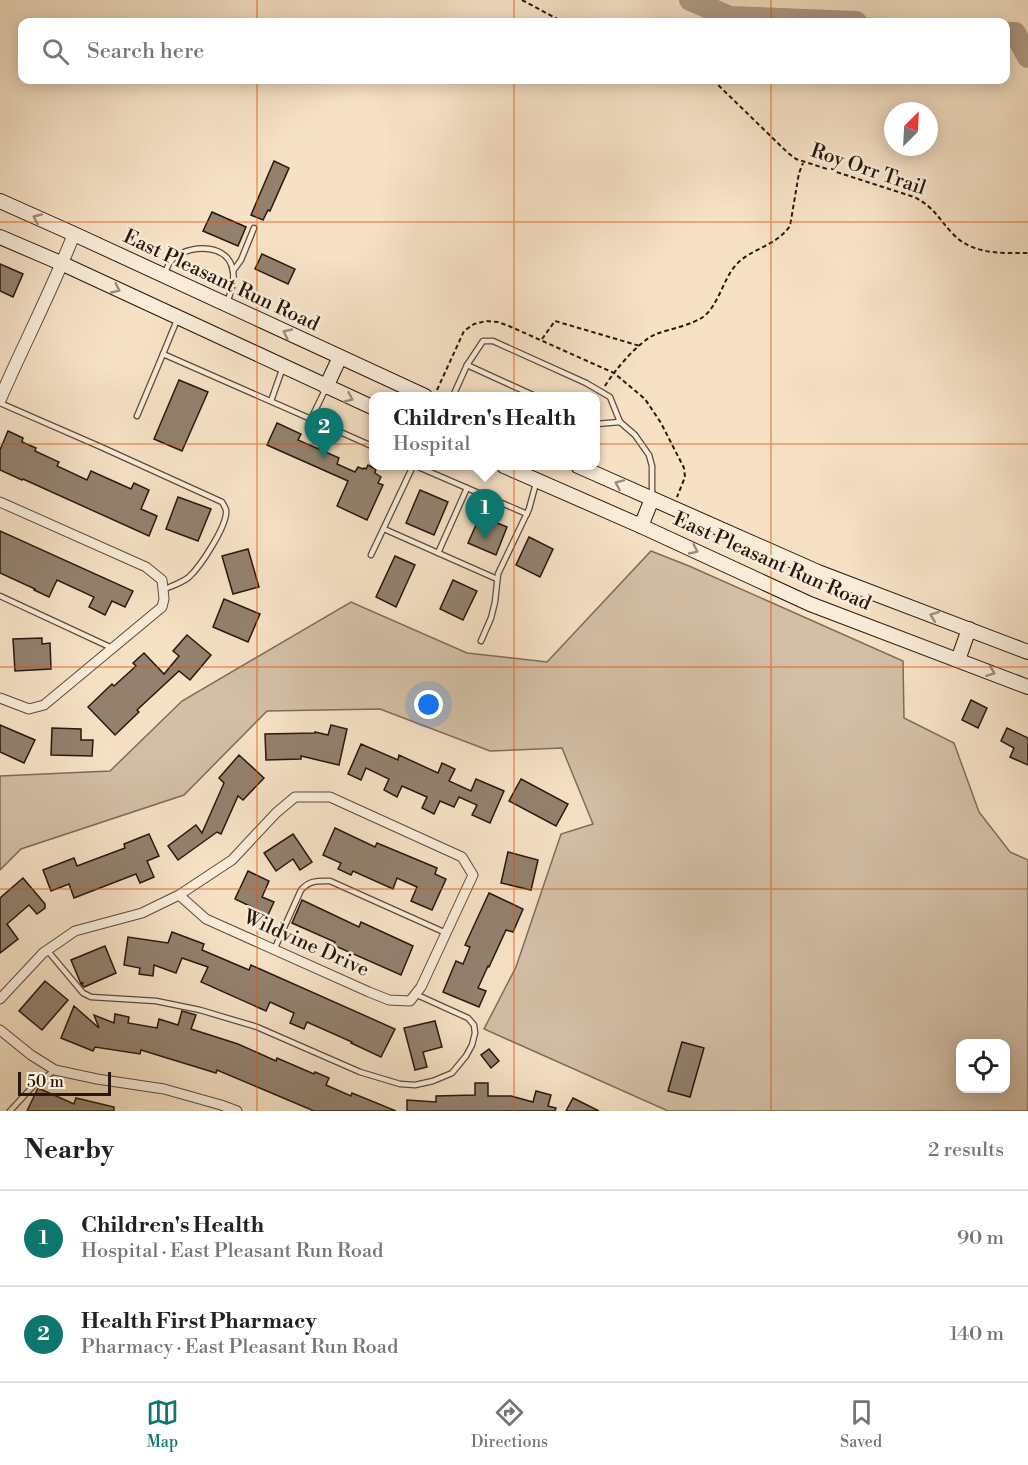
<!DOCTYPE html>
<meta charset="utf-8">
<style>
:root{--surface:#fff;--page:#f6f6f6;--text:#202124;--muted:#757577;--line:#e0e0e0;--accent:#0f766e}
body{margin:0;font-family:"Libre Bodoni",serif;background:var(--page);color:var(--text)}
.controls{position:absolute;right:18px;bottom:18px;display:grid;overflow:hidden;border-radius:12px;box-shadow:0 3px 15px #0003}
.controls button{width:54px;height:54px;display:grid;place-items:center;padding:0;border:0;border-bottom:2px solid var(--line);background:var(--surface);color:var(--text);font:30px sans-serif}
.compass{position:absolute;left:884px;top:102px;width:54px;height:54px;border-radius:50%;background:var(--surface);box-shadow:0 3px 15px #0003;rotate:24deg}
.scale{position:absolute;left:18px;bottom:15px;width:93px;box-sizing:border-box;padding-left:6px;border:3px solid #28180f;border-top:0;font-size:16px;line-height:21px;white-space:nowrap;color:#28180f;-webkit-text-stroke:4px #f9ecd9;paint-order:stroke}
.you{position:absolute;left:429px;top:705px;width:21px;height:21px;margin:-15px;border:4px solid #fff;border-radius:50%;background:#1a73e8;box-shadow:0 0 0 9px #1a73e833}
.badge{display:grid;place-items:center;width:39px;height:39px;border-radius:50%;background:var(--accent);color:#fff;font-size:20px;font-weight:700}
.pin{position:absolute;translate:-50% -50px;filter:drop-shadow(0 2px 3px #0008)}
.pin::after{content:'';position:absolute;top:32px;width:21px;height:18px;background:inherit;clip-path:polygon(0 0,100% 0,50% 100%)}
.popup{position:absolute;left:369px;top:392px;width:231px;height:78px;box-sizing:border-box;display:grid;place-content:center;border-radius:12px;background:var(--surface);filter:drop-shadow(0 2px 4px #0005);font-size:20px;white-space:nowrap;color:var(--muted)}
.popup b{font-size:22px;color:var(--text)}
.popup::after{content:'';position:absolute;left:50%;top:100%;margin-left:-12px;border:12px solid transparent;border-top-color:var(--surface)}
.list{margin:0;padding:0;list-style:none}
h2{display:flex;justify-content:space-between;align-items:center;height:78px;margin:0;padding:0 24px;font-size:26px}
h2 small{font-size:20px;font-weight:400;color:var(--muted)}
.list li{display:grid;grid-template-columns:39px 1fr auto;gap:18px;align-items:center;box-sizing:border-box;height:96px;padding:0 24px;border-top:2px solid var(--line)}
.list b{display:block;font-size:22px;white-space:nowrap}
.list p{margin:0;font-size:20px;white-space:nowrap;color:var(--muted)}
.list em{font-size:20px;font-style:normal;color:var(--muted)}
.icon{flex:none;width:33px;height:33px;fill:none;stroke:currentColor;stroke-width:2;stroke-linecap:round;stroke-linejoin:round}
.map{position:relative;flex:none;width:1028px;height:1111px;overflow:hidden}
.search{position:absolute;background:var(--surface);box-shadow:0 3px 15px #0003;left:18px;right:18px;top:18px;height:66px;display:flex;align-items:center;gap:15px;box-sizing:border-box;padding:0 21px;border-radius:12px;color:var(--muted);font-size:22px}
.sheet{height:270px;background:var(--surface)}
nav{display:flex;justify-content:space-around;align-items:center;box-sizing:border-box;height:84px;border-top:2px solid var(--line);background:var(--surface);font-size:16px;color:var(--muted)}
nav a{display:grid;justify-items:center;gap:3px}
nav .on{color:var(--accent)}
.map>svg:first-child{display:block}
.green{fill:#d3bfa6;stroke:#7e6c5a;stroke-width:1.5;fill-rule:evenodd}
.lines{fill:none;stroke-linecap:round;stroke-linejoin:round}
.river{stroke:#b09d87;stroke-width:22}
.building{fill:#93816e;stroke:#28180f;stroke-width:1.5}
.service-casing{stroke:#5c4a3c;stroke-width:7}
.minor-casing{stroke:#5c4a3c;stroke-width:11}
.tertiary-casing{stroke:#5c4a3c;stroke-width:14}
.secondary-casing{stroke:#28180f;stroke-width:16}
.path{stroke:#28180f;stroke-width:2;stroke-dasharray:4.5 3;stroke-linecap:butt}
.service{stroke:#f9ecd9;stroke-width:4.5}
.minor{stroke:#f9ecd9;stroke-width:9}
.tertiary{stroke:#f9ecd9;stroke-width:12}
.secondary{stroke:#f9ecd9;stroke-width:14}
.oneway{stroke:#9b8d7e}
.grid{fill:none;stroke:#de560c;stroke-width:1.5;stroke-opacity:0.55}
.labels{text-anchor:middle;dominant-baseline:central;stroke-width:5;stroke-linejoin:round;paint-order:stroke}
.street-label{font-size:20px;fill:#28180f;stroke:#f9ecd9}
</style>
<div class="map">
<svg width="1028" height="1111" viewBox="0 0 1028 1111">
<rect width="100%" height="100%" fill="#f6e1c5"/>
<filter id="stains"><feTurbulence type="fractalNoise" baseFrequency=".00333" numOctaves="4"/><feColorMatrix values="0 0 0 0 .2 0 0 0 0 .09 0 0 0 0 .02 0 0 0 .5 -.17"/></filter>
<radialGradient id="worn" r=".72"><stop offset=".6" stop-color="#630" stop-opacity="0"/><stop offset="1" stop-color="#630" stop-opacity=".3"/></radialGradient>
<path class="green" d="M651,551L689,566L903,661L904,718L954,743L979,812L1010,852L1028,860V1111H668L484,1029L516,967L561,834L593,824L562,748L490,751L380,709L267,711L184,795L21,849L0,870V776L110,771L182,701L351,602L467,653L547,662ZM960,1044H1006V1088H960Z"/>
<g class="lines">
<g class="river">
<polyline points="690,0 730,17 856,22"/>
<polyline points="1006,33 1015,33 1028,57"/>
</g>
</g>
<g class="building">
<polygon points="274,161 289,168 270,211 268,210 263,220 251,215"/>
<polygon points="212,212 246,227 238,246 203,231"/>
<polygon points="262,254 295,269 288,284 255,269"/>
<polygon points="0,264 23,274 13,297 0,291"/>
<polygon points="179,380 208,392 182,451 154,439"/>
<polygon points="277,423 301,434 298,440 339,458 337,464 355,472 358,467 363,469 364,468 366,469 368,465 376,469 375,473 381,477 378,483 383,485 367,520 337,506 348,481 267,445"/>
<polygon points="8,431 23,438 22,442 36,448 35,451 59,462 57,466 87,480 91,471 131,489 134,483 149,490 141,509 157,516 149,536 23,479 22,480 0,470 0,450"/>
<polygon points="420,490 448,502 434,535 406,523"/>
<polygon points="178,497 211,509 198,541 166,529"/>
<polygon points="480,516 507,527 496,555 468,543"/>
<polygon points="0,531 133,591 125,607 112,601 105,615 89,607 94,597 57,580 49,597 34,590 35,589 0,573"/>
<polygon points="529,537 553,549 540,577 516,565"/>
<polygon points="248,549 259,587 233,594 222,556"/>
<polygon points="395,556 415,565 396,607 376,597"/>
<polygon points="453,580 477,591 463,620 440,609"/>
<polygon points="224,599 260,614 248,642 213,627"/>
<polygon points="187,635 211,655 190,680 179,671 137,710 139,712 115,735 88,707 112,684 114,686 136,666 133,663 144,653 164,674 179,656 173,651"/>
<polygon points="42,638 42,644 50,643 51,669 15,671 13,639"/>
<polygon points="971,700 987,708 978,728 962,720"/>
<polygon points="0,725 35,740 24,763 0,752"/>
<polygon points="331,725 347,729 339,765 301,756 301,759 266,760 265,734 315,733 315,732 328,735"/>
<polygon points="52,728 81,729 81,740 93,740 92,756 51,755"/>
<polygon points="1007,728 1028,738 1028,765 1010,757 1014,748 1001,741"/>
<polygon points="361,744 398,760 399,755 438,773 442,763 455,769 449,781 471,791 476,779 504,791 490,823 472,815 477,805 459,797 454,807 440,801 434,814 422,808 427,797 402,786 397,797 384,790 389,779 366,768 361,780 348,774"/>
<polygon points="239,755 264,778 243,800 238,796 221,834 217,832 178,860 168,846 196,825 202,833 224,783 219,778"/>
<polygon points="521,779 568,804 556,826 509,801"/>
<polygon points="335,828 375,847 377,843 437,868 435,874 446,879 432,910 411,901 417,887 397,878 393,889 353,871 351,875 338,869 341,863 323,855"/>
<polygon points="149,834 159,856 147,861 154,877 140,883 136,874 74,898 69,884 51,891 43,870 74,858 77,866 125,848 124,844"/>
<polygon points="293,834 312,862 300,870 293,859 276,871 264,853"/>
<polygon points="508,852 538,860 531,890 501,883"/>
<polygon points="248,871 269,881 262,897 274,902 268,915 235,899"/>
<polygon points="23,878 45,904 45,908 37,914 29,905 7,924 18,939 0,953 0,898"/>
<polygon points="489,893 523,909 513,932 506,930 489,967 488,966 478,988 486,991 479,1007 443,992 456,961 463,964 470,947 465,945"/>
<polygon points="302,900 359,927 361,922 413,946 401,975 333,945 335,942 292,923"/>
<polygon points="172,932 204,944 202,950 249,970 251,965 395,1029 381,1057 351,1043 352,1042 307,1022 304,1029 290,1023 294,1013 270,1002 266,1011 201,982 208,967 182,958 176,973 154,965 153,976 139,974 140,968 124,965 128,937 168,943"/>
<polygon points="105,946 116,973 84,987 82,985 83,982 81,984 71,960"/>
<polygon points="45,981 68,1000 42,1030 19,1011"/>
<polygon points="74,1006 99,1028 94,1015 114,1023 115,1014 129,1017 128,1023 157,1028 159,1019 178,1025 182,1011 196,1015 191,1029 238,1044 276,1061 277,1058 314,1074 315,1072 329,1078 326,1085 351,1096 352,1093 396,1111 314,1111 217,1070 216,1073 141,1050 140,1054 95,1047 93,1051 61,1038"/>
<polygon points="435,1021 442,1047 423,1052 427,1067 415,1070 404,1028"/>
<polygon points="682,1042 704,1048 690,1097 668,1091"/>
<polygon points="489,1049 499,1061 491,1068 481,1055"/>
<polygon points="475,1083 488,1083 488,1096 511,1096 533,1102 536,1091 551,1095 548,1106 556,1108 555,1111 407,1111 407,1100 436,1102 436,1096 475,1095"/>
<polygon points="38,1088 74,1104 76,1098 114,1107 114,1111 27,1111"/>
<polygon points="573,1098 599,1111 566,1111"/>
</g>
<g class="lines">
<defs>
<g id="service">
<polyline points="233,271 241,260 254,228"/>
<path d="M165,273C167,267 170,261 175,257C193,244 229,244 233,271C235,282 230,294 227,303"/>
<polyline points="177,320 163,354 311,419 326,388"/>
<polyline points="467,365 535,396"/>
<polyline points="453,396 467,365 483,341 493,341 586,383 610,397 620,422 635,435 649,455 652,466 652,496"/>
<polyline points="271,401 283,367"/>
<path d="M0,403L101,447L222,502C224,505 225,507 226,510C228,525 200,567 189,577C182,583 171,586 163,590"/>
<polyline points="137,416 163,354"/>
<polyline points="311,419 374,447"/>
<polyline points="596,424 620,422"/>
<polyline points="416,466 527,514"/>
<polyline points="384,529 497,579"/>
<polyline points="438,553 467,488"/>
<polyline points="371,555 413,466"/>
<polyline points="0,596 112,648"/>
<polyline points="481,641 491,618 495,602 498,574 529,509 536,483"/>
<polyline points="47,950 83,993 91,997 156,1001 200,1010 257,1027 360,1072 400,1084 415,1085 433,1081 452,1073 466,1056 472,1045 475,1033 474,1025 468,1018 415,994"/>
<path d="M274,950L301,890C310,880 317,881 330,881L446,933"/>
<polyline points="10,1111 34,1085 54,1071"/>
</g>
<g id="minor">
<polyline points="0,502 146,567 162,580 164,599 162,607 44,705 29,709 0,698"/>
<polyline points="0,999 43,953 75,931 142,913 179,895 232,860 276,813 295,797 330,797 462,857 473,875 421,987 410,1001 389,1000 369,992 206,919 179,895"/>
<polyline points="0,1030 31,1055 55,1070 97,1079 164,1089 221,1105 237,1111"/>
</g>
<path id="tertiary" d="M0,399C24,344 52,290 74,234"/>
<g id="secondary">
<polyline points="0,201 74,234 425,396"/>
<polyline points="0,237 63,264 374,408"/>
<polyline points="326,387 340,357"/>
<polyline points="504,466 641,526 810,604 1028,687"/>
<polyline points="578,466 818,572 1028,652"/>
<polyline points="641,526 652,499"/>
<polyline points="958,660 969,629"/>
</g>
</defs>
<use href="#service" class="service-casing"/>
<use href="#minor" class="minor-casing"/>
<use href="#tertiary" class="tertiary-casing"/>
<use href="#secondary" class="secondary-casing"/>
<g class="path">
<polyline points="522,0 563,22"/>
<path d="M713,80L788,153L796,159L914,197C934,207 938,218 952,233C972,255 1001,253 1028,253"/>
<polyline points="542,339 555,321 640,346"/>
<path d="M605,386C614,371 639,341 656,334C670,329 691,325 703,317C718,306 723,280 735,266C750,248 774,248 790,226L799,173L803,163"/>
<polyline points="437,390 464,331 474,324 486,321 498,322 509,326 614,373 645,399 661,423 684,468 685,477 677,497"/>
</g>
<use href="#service" class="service"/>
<use href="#minor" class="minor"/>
<use href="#tertiary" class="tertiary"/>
<use href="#secondary" class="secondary"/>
</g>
<defs><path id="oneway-chevron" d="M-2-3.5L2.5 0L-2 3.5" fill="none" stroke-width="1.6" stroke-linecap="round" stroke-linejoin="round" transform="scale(1.5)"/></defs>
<g class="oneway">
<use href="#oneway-chevron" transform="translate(37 218) rotate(-156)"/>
<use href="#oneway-chevron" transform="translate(116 289) rotate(25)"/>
<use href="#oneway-chevron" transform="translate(287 333) rotate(-155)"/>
<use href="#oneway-chevron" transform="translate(349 398) rotate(24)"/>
<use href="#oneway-chevron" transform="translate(619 484) rotate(-156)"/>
<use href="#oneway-chevron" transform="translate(694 550) rotate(25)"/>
<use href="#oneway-chevron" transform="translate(934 616) rotate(-159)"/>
<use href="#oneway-chevron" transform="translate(991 672) rotate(21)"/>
</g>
<path class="grid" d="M257,0V22M514,0V22M771,0V22M257,80V1111M514,80V1111M771,80V1111M0,222H1028M0,444H1028M0,667H1028M0,889H1028"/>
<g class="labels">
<g class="street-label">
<text transform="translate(868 170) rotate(19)">Roy Orr Trail</text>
<text transform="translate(221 281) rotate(25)">East Pleasant Run Road</text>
<text transform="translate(772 562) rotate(24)">East Pleasant Run Road</text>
<text transform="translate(306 944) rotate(24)">Wildvine Drive</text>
</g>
</g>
<rect width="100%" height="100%" filter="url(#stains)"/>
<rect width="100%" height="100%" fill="url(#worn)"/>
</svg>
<div class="controls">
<button><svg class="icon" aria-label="locate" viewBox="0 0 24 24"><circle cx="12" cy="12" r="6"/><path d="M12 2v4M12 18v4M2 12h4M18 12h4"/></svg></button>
</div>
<svg class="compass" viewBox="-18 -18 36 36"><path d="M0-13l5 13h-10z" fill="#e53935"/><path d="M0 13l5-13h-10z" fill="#757577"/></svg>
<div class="scale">50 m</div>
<div class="you"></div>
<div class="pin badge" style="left:485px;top:539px">1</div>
<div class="popup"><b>Children's Health</b>Hospital</div>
<div class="pin badge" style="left:324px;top:458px">2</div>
<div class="search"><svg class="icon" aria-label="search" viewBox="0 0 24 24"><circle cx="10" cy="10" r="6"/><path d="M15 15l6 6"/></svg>Search here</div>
</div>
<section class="sheet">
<h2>Nearby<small>2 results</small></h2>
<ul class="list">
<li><span class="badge">1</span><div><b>Children's Health</b><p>Hospital · East Pleasant Run Road</p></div><em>90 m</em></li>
<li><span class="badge">2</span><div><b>Health First Pharmacy</b><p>Pharmacy · East Pleasant Run Road</p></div><em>140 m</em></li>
</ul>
</section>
<nav>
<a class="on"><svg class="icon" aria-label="map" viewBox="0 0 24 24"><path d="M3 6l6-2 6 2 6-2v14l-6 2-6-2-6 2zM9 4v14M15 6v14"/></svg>Map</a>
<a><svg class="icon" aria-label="directions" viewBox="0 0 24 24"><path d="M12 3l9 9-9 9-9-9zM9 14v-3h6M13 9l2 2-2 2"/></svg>Directions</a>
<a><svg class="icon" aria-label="saved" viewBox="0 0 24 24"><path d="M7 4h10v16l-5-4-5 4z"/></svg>Saved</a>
</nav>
